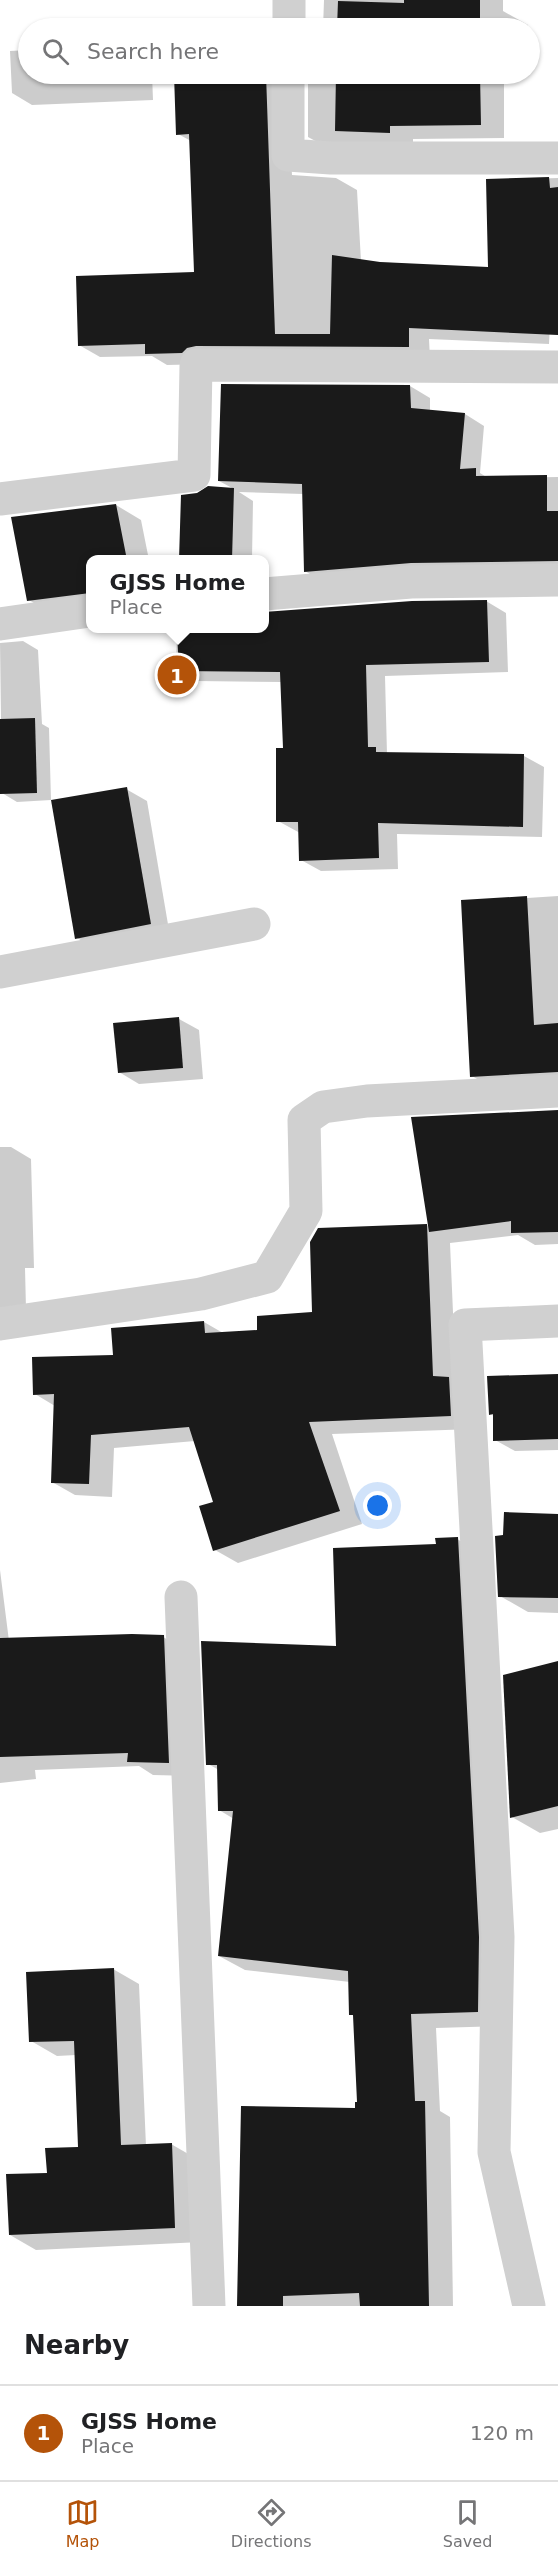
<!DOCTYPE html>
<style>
:root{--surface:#fff;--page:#f6f6f6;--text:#202124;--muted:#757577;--line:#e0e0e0;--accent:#b45309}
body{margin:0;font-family:"DejaVu Sans",sans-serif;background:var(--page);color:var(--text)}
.you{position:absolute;left:378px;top:1506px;width:21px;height:21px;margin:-15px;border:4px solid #fff;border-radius:50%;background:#1a73e8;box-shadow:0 0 0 9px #1a73e833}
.badge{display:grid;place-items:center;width:39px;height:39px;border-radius:50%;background:var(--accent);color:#fff;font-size:20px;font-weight:700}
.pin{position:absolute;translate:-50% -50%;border:3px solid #fff;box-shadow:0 2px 6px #0006}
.popup{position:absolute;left:86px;top:555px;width:183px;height:78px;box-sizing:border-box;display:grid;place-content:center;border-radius:12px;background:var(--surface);filter:drop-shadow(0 2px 4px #0005);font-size:20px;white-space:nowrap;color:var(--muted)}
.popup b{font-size:22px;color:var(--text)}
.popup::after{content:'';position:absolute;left:50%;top:100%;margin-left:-12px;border:12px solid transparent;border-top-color:var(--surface)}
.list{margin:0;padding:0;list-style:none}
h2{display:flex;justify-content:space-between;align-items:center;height:78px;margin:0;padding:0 24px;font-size:26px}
h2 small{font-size:20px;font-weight:400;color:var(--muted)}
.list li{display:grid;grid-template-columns:39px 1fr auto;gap:18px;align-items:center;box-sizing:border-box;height:96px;padding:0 24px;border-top:2px solid var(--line)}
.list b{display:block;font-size:22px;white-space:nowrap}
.list p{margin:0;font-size:20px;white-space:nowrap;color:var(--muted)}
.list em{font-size:20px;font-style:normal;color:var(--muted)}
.icon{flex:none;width:33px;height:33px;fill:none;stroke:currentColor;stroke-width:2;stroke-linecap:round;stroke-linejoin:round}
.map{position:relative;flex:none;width:558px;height:2306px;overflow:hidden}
.search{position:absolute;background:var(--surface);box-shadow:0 2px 4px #0004;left:18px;right:18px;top:18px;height:66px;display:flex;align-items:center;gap:15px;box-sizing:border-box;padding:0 21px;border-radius:33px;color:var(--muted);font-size:22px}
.sheet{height:174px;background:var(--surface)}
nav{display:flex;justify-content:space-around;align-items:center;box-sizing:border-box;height:84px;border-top:2px solid var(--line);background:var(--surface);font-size:16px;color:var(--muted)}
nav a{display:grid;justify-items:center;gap:3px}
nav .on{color:var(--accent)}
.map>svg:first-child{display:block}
.shadow{fill:#0003}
.building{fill:#1a1a1a}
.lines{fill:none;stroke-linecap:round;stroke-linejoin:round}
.street{stroke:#d0d0d0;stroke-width:33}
</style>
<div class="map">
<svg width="558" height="2306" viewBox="0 0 558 2306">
<rect width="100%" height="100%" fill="#fff"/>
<g class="shadow">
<polygon points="324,0 503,0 503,11 528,25 528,28 323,28"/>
<polygon points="28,50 28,74 152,74 153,100 32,105 12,93 10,51"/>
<polygon points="176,74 286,74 292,175 336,178 357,190 361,261 490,269 488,180 558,178 558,324 550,324 549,344 429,339 430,359 167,365 152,356 100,357 79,345 196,274 191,141 178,134"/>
<polygon points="308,74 504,74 504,138 413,139 413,146 332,150 308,137"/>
<polygon points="410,386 430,398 430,411 465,414 484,426 480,473 488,478 558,477 558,573 325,583 305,571 303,494 239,492 253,501 252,560 180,560 197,495 209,488 234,489 219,481"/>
<polygon points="116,505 141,520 149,560 90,560 90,610 54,615 29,600"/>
<polygon points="486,601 506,613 508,672 385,676 387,754 524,756 544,767 542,837 397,834 398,869 321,871 301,860 300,833 278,821 285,750 282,682 196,681 176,670 177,628 264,628 264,614"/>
<polygon points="23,641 38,650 42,724 49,728 51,800 17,802 2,793 0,643"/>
<polygon points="126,789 147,801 170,936 97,949 77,938"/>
<polygon points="558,896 558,1088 498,1091 472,1076 463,902"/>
<polygon points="179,1019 199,1030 203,1079 139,1084 119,1072"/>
<polygon points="558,1111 558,1244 535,1245 518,1235 450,1243 456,1382 474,1429 332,1434 362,1524 238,1563 215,1550 215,1503 195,1441 114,1448 112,1497 75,1495 52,1482 55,1406 35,1394 115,1356 204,1322 223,1333 259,1332 314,1313 427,1225 429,1227"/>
<polygon points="0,1147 11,1147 31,1159 34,1268 25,1268 26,1309 0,1310"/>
<polygon points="558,1376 558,1450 515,1451 495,1440 494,1416 490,1414"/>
<polygon points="558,1515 558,1613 528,1612 500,1596 505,1537"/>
<polygon points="457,1539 482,1553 503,2026 436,2028 440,2111 450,2117 453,2306 238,2306 359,2103 355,2017 351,2014 350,1982 245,1970 219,1956 234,1819 219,1810 219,1770 208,1764 338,1647 437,1545"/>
<polygon points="0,1570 9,1641 163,1637 188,1651 193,1776 153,1775 139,1766 35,1770 36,1779 0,1783"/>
<polygon points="558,1663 558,1829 540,1833 512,1817"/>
<polygon points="113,1969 139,1984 146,2146 171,2144 197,2159 201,2242 36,2250 10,2235 48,2174 80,2148 76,2055 57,2056 31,2041"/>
</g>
<g class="building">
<polygon points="404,0 480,0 480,28 337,28 338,1 404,3"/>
<polygon points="174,74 266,74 275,334 330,334 332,255 380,262 488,267 486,179 549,177 550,188 558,187 558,335 409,328 409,347 196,346 187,348 182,353 145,354 145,344 78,346 76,276 194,272 189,134 176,135"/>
<polygon points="336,74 480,74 481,125 390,126 390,133 335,131"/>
<polygon points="221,384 410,385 411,408 465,413 460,469 476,468 476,476 547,475 547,511 558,511 558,561 411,563 304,572 302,484 218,481"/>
<polygon points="208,486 234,488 232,560 179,560 181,495 197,493"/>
<polygon points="116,504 127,560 90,560 90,593 27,601 11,517"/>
<polygon points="487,600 489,662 366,665 368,747 376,747 376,752 524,754 523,827 378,823 379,858 299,861 298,822 276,822 276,748 283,748 280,672 179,671 177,631 264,628 264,612 412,601"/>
<polygon points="35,718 37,793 0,794 0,719"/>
<polygon points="127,787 151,924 75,939 51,800"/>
<polygon points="527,896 534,1025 558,1023 558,1072 470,1077 461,900"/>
<polygon points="179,1017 183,1068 118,1073 113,1023"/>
<polygon points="558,1110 558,1232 511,1233 511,1221 429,1232 411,1117"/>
<polygon points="427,1224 433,1376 449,1377 451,1416 309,1422 340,1511 213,1551 199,1506 213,1502 189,1427 91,1435 89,1484 51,1483 54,1394 33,1395 32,1357 113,1355 111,1328 204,1321 205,1333 257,1330 257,1316 312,1312 310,1242 318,1228"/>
<polygon points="558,1374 558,1439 493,1441 493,1414 489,1415 487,1376"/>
<polygon points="504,1512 558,1514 558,1598 498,1597 495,1536 503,1535"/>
<polygon points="458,1537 479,1937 478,2012 411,2014 415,2101 425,2101 429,2306 360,2306 359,2293 283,2296 283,2306 237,2306 241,2106 355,2108 355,2102 357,2102 353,2015 349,2015 348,1971 218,1956 233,1811 218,1811 217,1765 206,1765 201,1641 336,1646 333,1548 436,1544 435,1538"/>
<polygon points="132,1634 164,1635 169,1763 127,1762 128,1753 0,1757 0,1638"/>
<polygon points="558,1661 558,1806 510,1818 503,1675"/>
<polygon points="114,1968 121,2145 172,2143 175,2228 9,2235 6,2174 47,2173 45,2148 78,2147 74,2041 29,2042 26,1972"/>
</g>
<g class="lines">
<g class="street">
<polyline points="289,28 289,0"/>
<polyline points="288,74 288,155 331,158 558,158"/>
<polyline points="0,499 194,475 196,365 558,367"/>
<polyline points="264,594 411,582 558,580"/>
<polyline points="0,624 90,611"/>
<polyline points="0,972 254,924"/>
<polyline points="0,1324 201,1294 267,1277 306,1211 304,1120 323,1107 367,1101 558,1091"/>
<polyline points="181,1597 209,2306"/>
<polyline points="529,2306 494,2152 498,1937 465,1325 558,1321"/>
</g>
</g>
</svg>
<div class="you"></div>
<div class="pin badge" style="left:177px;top:675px">1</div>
<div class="popup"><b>GJSS Home</b>Place</div>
<div class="search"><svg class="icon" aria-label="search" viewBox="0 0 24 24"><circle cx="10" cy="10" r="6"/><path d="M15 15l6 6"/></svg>Search here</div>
</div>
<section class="sheet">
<h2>Nearby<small></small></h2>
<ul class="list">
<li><span class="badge">1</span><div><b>GJSS Home</b><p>Place</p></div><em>120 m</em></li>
</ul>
</section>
<nav>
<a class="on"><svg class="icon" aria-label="map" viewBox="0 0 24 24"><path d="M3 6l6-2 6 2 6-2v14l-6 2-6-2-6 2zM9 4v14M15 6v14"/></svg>Map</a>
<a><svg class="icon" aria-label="directions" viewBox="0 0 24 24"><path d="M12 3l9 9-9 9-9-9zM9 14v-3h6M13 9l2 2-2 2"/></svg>Directions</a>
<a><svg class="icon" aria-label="saved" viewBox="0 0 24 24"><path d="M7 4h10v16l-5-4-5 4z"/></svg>Saved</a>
</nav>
